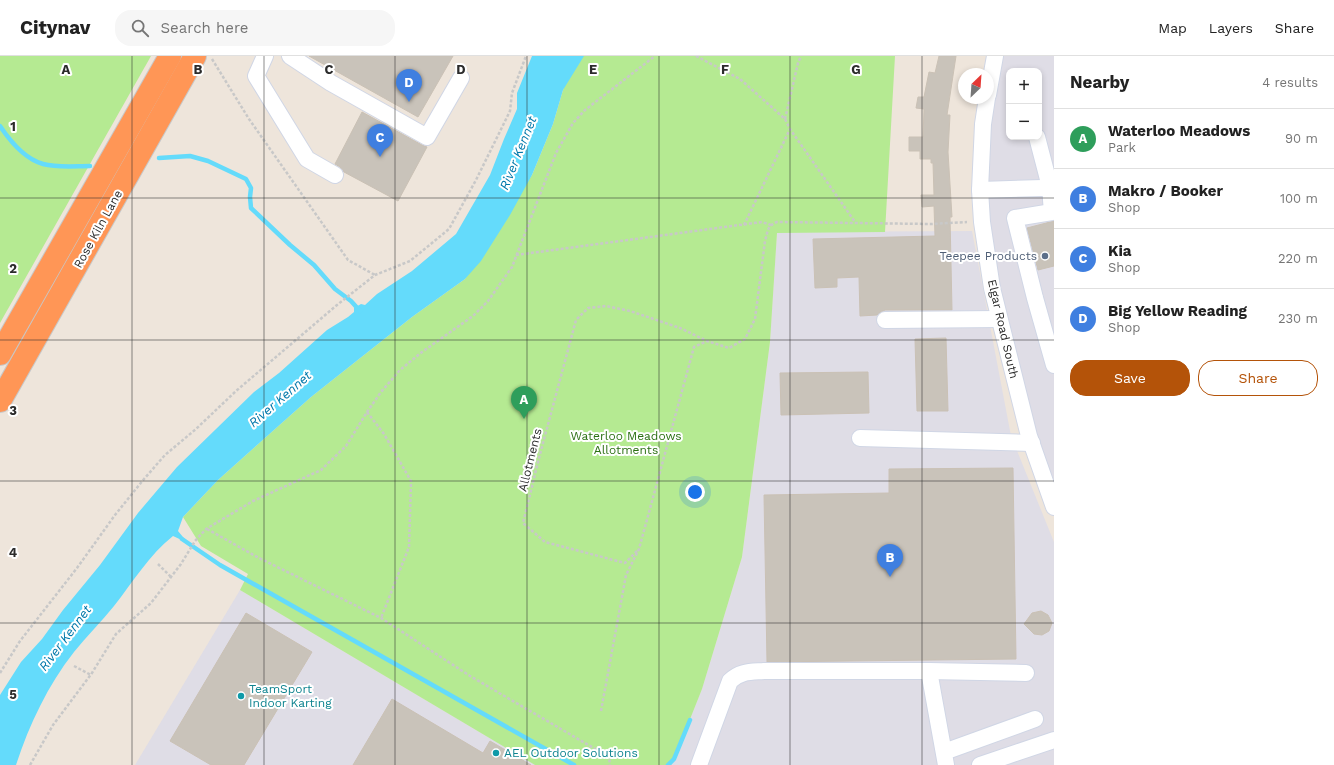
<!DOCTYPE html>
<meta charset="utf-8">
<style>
:root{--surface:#fff;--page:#f6f6f6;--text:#222;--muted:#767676;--line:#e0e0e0;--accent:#b45309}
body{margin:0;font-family:"Work Sans",sans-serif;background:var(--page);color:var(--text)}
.controls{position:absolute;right:12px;top:12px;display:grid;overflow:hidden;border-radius:8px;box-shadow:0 2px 6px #0003}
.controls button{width:36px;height:36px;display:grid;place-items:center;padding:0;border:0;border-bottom:1px solid var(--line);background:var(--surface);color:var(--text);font:20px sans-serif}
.compass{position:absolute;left:958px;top:12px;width:36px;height:36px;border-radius:50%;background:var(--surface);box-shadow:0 2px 6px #0003;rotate:25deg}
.you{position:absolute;left:695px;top:436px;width:14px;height:14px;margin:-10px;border:3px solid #fff;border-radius:50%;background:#1a73e8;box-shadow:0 0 0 6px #1a73e833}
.badge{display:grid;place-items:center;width:26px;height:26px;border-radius:50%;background:var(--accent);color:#fff;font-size:13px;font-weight:700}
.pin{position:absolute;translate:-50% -33px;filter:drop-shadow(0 1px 2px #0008)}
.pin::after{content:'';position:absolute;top:21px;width:14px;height:12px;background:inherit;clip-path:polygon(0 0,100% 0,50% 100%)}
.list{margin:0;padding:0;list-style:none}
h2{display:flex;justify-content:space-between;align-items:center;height:52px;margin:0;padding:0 16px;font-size:17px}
h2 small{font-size:13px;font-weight:400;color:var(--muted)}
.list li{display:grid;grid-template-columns:26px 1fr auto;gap:12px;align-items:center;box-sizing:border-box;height:60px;padding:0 16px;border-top:1px solid var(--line)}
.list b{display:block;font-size:15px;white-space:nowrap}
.list p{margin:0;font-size:13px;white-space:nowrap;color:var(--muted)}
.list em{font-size:13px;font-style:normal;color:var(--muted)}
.actions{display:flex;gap:8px;padding:12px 16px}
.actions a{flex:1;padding:9px 0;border:1px solid var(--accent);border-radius:16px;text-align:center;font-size:14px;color:var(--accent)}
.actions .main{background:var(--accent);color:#fff}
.icon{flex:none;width:22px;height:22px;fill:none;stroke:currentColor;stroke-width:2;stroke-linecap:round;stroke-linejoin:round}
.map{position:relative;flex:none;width:1054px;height:709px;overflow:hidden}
header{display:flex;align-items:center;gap:24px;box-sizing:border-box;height:56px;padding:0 20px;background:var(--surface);border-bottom:1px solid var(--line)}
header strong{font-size:19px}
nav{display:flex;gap:22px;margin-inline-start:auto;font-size:14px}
.search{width:280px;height:36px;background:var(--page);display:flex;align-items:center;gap:10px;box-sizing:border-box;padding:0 14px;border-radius:16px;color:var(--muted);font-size:15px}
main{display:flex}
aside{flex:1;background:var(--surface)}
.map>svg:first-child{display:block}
.industrial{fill:#dfdde6;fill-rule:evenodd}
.green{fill:#b5ea92}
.water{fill:#64dbfb}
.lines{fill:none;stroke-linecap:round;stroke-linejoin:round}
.stream{stroke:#64dbfb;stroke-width:4.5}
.building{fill:#c9c3ba;stroke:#cac1b5}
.minor-casing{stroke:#d0d6e5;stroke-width:18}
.highway-casing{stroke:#c8c8c8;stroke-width:24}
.path{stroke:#c8c8c8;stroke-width:2.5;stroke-dasharray:3 2;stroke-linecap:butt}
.minor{stroke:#fff;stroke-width:16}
.highway{stroke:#ff9656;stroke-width:22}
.grid{fill:none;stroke:#2b2b2b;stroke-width:1;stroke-opacity:0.55}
.service-dot{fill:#5c6f8a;stroke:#fff;stroke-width:1.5}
.culture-dot{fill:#0f9aa8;stroke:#fff;stroke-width:1.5}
.labels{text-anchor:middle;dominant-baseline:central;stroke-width:4;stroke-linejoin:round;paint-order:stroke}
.street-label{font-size:12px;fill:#2b2b2b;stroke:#fff}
.service-label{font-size:12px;fill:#4e5e75;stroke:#fff;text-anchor:end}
.park-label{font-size:12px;fill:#2b7013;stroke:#fff}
.culture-label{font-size:12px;fill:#0d838f;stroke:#fff;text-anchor:start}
.water-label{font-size:13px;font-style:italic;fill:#0078aa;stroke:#fff}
.grid-label{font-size:13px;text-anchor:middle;font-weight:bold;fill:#2b2b2b;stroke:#fff;stroke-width:4;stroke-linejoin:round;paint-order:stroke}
</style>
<header>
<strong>Citynav</strong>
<div class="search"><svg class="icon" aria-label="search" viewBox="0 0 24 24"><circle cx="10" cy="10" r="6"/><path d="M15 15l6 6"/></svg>Search here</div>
<nav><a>Map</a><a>Layers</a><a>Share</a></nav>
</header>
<main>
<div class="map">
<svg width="1054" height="709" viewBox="0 0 1054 709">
<rect width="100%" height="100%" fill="#eee5db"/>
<g class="industrial">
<path d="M989,0H1054V439L991,227L983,141ZM1009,15H1039V81H1009Z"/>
<polygon points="972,175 1011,380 1054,486 1054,709 671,709 675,701 702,633 742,501 770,286 777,176"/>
<polygon points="240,534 535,709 135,709"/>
</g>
<g class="green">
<polygon points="0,0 151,0 0,267"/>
<polygon points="576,0 895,0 885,176 777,177 770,286 742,501 702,633 675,701 671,709 535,709 240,534 248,518 201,490 183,461 218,424 311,341 412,261 465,223 532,119 553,68 563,34"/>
</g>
<path class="water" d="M532,0H584L563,34L553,68L532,119L510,159L481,205L465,223L412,261L311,341L218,424L183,461L178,475L188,487L173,480C149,499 133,526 114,550C101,566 87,580 74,596C48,629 29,669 16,709H0V639L21,606L42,583L63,554L100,509L138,457L177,411L254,336L279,317L327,274L348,261L354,256V252L361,248L365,249L377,238L412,215L456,178L490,119L504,83L517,53V37Z"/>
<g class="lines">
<g class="stream">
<path d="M0,70C10,85 25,103 43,108C58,112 75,110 90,110"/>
<polyline points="159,102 190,100 208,105 246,123 251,132 250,141 251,152 290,189 314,209 335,233 351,245 360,255"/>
<polyline points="182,483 220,509 574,709"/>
<polyline points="668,709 674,703 690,664"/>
</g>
</g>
<g class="building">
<polygon points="309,0 453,0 418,61"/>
<polygon points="939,0 956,0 947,59 950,59 948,96 952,161 950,161 952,254 885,254 881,256 877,259 860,260 859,221 837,222 837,231 815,232 813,183 935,180 934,150 922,151 921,139 934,139 933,107 931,107 931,103 920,103 920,95 909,95 909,81 923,81 924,53 916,52 918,41 924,41 929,16 935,17"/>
<polygon points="362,56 422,89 427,91 398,145 344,116 340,111 335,108"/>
<polygon points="1054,165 1054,210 1038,214 1027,172"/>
<polygon points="946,282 948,355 917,355 915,283"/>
<polygon points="868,316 869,357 781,359 780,317"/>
<polygon points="1013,412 1016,603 767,606 764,439 889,437 889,413"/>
<polygon points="1041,555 1048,559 1052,567 1049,575 1042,579 1034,578 1024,568 1032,557"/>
<polygon points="246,557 312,596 244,709 211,709 170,685"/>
<polygon points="392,643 483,697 490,685 531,709 353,709"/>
</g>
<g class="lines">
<defs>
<g id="minor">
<polyline points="265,0 256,20 307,103 335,119"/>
<polyline points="290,0 331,27 427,81 461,22"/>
<polyline points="988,39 995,0"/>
<polyline points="987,42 983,68 980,134 982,166 992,232 1029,380 1054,451"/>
<polyline points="1037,81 1050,131 1052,156 1015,162 1035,242 1054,309"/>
<polyline points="980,134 1043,132 1054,130"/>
<polyline points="885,264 999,263"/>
<polyline points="860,382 1032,387"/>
<polyline points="929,615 1026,617"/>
<polyline points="944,696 1035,663"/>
<path d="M699,709L730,625C740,615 751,616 764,615H929L946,709"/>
<polyline points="980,709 1054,684"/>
</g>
<g id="highway">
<polyline points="0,298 170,0"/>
<polyline points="0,345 195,0"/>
</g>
</defs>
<use href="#minor" class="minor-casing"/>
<use href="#highway" class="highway-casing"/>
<g class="path">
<polyline points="696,0 740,23 785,63 790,73 855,166"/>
<polyline points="212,3 249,63 348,204 375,219"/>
<polyline points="785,63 798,7 801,0"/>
<polyline points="744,169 790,73"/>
<polyline points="516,199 762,166 771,169"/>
<polyline points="367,356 384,378 411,425 409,491 381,562"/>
<polyline points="207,473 259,502 381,562 470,620 609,701 610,709"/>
<polyline points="637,495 625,507 545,486 523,467 539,402 576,264 588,252 606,250 630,255 680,272 707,285"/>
<polyline points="158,508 171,521"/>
<polyline points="74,610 91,619"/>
<polyline points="0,617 20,585 77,512 115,459 144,423 165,399 196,373 236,335 337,249 375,219 410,205 449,173 476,124 510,55 512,37 526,0"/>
<path d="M601,655L626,519L639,493L694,291L707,285L729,292L745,283L755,263L765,185C768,175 767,170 777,166L931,168L967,166"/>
<polyline points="30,709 53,669 92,617 116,578 151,547 181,508 195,485 206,473 253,445 321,414 346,390 367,356 381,336 400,314 422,296 473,260 488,245 512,211 556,97 573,67 585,54 655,0"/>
</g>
<use href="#minor" class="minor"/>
<use href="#highway" class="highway"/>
</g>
<path class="grid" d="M132,0V709M264,0V709M395,0V709M527,0V709M659,0V709M790,0V709M922,0V709M0,142H1054M0,284H1054M0,425H1054M0,567H1054"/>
<circle class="service-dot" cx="1045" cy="200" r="4"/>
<g class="culture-dot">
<circle cx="241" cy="640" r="4"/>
<circle cx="496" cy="697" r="4"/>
</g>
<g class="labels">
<g class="street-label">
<text transform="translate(98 173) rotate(-61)">Rose Kiln Lane</text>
<text transform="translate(1003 273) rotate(77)">Elgar Road South</text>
<text transform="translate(530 404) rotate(-76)">Allotments</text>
</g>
<g class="service-label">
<text x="1037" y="200">Teepee Products</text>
</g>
<g class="park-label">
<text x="626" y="380">Waterloo Meadows<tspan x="626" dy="14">Allotments</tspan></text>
</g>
<g class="culture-label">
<text x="249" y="633">TeamSport<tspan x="249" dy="14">Indoor Karting</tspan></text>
<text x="504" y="697">AEL Outdoor Solutions</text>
</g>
<g class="water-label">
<text transform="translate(518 97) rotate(-68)">River Kennet</text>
<text transform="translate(280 343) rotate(-41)">River Kennet</text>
<text transform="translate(65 582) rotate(-53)">River Kennet</text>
</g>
</g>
<g class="grid-label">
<text x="66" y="18">A</text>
<text x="198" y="18">B</text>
<text x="329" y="18">C</text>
<text x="461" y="18">D</text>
<text x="593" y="18">E</text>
<text x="725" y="18">F</text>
<text x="856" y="18">G</text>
<text x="13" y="75">1</text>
<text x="13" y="217">2</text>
<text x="13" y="359">3</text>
<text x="13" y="501">4</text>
<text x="13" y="643">5</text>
</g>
</svg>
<div class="controls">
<button>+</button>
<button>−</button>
</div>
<svg class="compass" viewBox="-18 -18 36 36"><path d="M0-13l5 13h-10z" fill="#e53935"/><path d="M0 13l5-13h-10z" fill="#767676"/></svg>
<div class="you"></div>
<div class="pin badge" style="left:524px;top:363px;background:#2e9e5b">A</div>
<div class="pin badge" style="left:890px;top:521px;background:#3f7fe0">B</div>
<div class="pin badge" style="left:380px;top:101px;background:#3f7fe0">C</div>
<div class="pin badge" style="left:409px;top:46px;background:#3f7fe0">D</div>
</div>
<aside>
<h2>Nearby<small>4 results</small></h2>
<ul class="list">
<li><span class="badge" style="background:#2e9e5b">A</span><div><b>Waterloo Meadows</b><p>Park</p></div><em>90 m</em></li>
<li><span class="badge" style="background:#3f7fe0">B</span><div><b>Makro / Booker</b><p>Shop</p></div><em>100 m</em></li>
<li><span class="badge" style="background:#3f7fe0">C</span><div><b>Kia</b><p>Shop</p></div><em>220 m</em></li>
<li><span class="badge" style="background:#3f7fe0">D</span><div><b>Big Yellow Reading</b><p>Shop</p></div><em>230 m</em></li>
</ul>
<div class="actions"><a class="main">Save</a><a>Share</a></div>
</aside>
</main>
